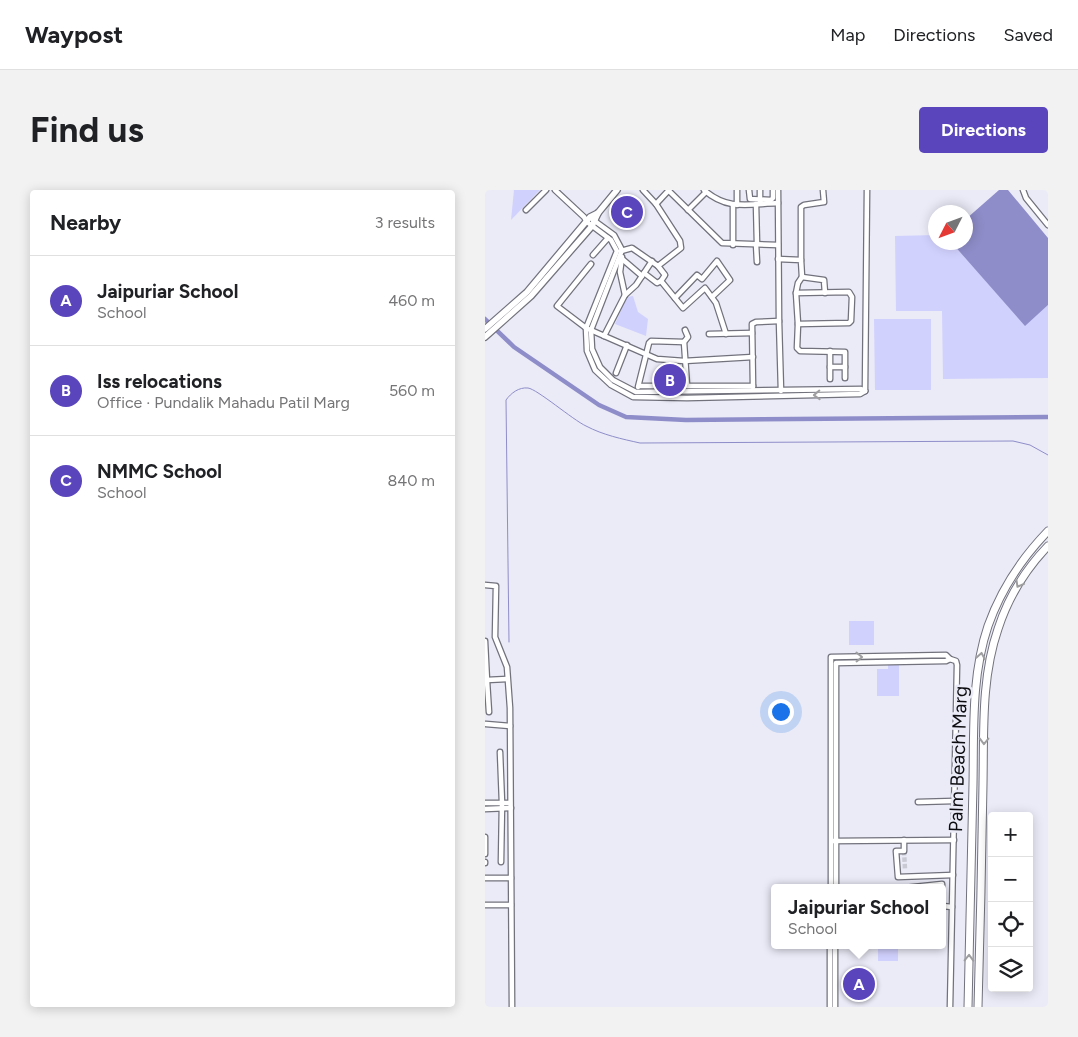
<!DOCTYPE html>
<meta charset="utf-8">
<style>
:root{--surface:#fff;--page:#f2f2f2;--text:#202124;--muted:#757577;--line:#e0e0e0;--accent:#5a45bd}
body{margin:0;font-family:Figtree,sans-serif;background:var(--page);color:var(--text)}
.controls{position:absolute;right:15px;bottom:15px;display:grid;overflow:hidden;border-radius:5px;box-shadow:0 2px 12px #0003}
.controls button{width:45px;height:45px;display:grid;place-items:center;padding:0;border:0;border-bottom:1px solid var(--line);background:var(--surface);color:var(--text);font:25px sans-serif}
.compass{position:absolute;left:443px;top:15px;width:45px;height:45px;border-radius:50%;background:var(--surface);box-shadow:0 2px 12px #0003;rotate:228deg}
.you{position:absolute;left:295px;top:521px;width:18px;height:18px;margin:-12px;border:4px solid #fff;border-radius:50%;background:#1a73e8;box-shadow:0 0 0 8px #1a73e833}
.badge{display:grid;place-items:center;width:32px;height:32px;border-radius:50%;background:var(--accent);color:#fff;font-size:16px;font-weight:700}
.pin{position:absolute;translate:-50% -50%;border:2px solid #fff;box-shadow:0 1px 5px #0006}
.popup{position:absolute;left:286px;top:694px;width:175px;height:65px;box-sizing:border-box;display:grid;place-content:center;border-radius:5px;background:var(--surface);filter:drop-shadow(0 1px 4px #0005);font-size:16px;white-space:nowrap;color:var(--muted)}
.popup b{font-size:19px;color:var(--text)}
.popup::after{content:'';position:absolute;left:50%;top:100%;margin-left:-10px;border:10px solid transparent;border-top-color:var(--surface)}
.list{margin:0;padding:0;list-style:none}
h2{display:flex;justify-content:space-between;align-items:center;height:65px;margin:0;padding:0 20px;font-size:21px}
h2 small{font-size:16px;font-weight:400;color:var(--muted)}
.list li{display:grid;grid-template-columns:32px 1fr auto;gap:15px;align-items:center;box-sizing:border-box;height:90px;padding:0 20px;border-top:1px solid var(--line)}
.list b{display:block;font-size:19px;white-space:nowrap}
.list p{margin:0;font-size:16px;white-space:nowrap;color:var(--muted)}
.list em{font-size:16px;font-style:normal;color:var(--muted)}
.icon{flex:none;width:28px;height:28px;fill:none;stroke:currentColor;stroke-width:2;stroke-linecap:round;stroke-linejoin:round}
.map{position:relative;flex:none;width:563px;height:817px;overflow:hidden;border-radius:5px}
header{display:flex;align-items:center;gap:30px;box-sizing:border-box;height:70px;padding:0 25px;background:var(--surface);border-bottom:1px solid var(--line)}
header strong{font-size:24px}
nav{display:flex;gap:28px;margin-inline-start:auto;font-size:18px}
.intro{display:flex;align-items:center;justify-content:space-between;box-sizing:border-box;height:120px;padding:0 30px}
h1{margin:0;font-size:35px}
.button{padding:12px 22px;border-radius:5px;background:var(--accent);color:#fff;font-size:18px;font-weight:700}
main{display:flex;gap:30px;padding:0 30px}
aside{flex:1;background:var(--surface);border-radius:5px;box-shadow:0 2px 12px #0003}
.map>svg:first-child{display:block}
.green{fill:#d1d1fe}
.water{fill:#8f8dc9}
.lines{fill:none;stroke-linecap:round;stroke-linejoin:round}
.stream{stroke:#8f8dc9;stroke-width:1}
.canal{stroke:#8f8dc9;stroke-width:4.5}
.street-tunnel{stroke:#c9cad4;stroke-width:4.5;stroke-dasharray:4.5 2;stroke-linecap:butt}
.street-casing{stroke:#72727d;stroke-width:7}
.secondary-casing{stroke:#72727d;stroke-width:8}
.primary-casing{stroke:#72727d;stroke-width:9}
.street{stroke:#fff;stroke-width:4.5}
.secondary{stroke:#fff;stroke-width:5.5}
.primary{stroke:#fff;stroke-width:7}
.oneway{stroke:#9e9ea0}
.labels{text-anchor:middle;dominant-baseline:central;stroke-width:5;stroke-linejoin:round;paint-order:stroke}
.street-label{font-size:19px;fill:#0d0d11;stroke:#eaebf7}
</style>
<header>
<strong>Waypost</strong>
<nav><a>Map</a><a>Directions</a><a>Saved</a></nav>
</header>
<div class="intro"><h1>Find us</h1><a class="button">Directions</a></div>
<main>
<aside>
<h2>Nearby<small>3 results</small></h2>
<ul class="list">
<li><span class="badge">A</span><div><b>Jaipuriar School</b><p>School</p></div><em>460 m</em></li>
<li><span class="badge">B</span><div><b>Iss relocations</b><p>Office · Pundalik Mahadu Patil Marg</p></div><em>560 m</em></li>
<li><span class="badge">C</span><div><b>NMMC School</b><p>School</p></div><em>840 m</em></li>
</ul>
</aside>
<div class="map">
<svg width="563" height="817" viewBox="0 0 563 817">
<rect width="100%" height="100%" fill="#eaebf7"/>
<g class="green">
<polygon points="29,0 55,0 26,30"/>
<polygon points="450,45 450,52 467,53 540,135 563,115 563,188 458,189 457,121 411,121 410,46"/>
<polygon points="148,106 153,122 163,129 161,146 130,134 142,107"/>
<polygon points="389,129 446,129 446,200 390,200"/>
<rect x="364" y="431" width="25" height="24"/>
<polygon points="403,475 414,475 414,506 392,506 392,479 403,479"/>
<rect x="393" y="755" width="20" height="16"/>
</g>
<polygon class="water" points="514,0 523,0 563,48 563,115 540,136 467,53 480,52 481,29"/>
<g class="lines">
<path class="stream" d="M24,452L21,210C26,203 34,197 43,198C52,199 88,230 101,236C118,245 137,249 155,253L528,251L545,255L563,265"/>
<polyline class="canal" points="0,129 29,157 114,215 141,227 201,230 563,227"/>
<polyline class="street-tunnel" points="419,661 420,679"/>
<defs>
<g id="street">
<polyline points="70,0 99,27 102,32 126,50 132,61 101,138 102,161 110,180 126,195 148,207 202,208 375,204 380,201"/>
<path d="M219,0C243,21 264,14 293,13"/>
<polyline points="252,0 252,15"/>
<polyline points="264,0 265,9 286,10 288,8 288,0"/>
<polyline points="275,0 275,12"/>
<polyline points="293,0 294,131 296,201"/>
<polyline points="538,0 541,8 563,35"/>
<polyline points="184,1 237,53 293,55"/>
<polyline points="171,14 184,0"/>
<polyline points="271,14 272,54"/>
<polyline points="248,15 248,55"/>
<polyline points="41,20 61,0"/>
<polyline points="203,20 221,2"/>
<polyline points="107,29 129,45 137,60 106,140 107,159 115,177 128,190 151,202 376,199 380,201"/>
<polyline points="271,54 272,72"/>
<polyline points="136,61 147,58 173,76 196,58 195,51 171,14 158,0"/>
<polyline points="108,65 123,48"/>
<polyline points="137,67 135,82 140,105"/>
<polyline points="136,68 157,86"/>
<polyline points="293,69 316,70 317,87 313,93 311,103 313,134 312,158 315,161 360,162 360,188"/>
<polyline points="316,70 316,17 319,15 339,12 338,0"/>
<polyline points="106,74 72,116 101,138 172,169 199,171 268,167"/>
<polyline points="173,76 180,85 176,91 198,118 220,98 231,113 241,144"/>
<polyline points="159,83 172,93 176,91"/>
<polyline points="317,87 339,90 340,103"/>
<polyline points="311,103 364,102 367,107 366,131 364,133 313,134"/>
<polyline points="190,108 212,85 217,89 232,71 245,90 227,107"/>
<polyline points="200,140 203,147 199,152 202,195"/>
<polyline points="224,144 267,143"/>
<polyline points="119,146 140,105 151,95 167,71"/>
<polyline points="345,161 345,189"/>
<polyline points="345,177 360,177"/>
<polyline points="131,183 142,155"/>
<polyline points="154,196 268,196"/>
<polyline points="153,197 164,153 166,151 199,152"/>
<polyline points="268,197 267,134 271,132 294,131"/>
<polyline points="380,201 382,0"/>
<polyline points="0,395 11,396 10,447 22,477 25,518 27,817"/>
<polyline points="0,451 2,491 0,491"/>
<polyline points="465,469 471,471 472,475 465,817"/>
<polyline points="2,490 22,489"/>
<polyline points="2,491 4,522"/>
<polyline points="1,534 25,536"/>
<polyline points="15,562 17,613 16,672"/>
<polyline points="433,612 469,611"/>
<polyline points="0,613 25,613"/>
<polyline points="0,619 26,618"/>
<polyline points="0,647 0,664"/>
<polyline points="419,650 419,661 411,661 413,687 468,685"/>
<polyline points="348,651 469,650"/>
<polyline points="0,672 0,673"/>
<polyline points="0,688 26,688"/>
<polyline points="346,698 346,467 461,465 465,469 461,471 351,473 351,698"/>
<polyline points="419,698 457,694 457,698"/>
<polyline points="0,715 26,715"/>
<polyline points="458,716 467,717"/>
<polyline points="345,817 345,755"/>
<polyline points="350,817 350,755"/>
</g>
<g id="secondary">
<polyline points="0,139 42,102 105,27 113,23 132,0"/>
<polyline points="0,147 46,106 107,36 113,23"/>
</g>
<g id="primary">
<path d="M483,817C485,743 486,668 488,594C489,542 486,486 503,436C516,399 536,369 563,341"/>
<path d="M493,817C495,743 497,668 498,594C499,543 496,488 513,439C523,408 540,380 563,356"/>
</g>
</defs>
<use href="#street" class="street-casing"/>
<use href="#secondary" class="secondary-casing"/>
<use href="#primary" class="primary-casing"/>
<use href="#street" class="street"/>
<use href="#secondary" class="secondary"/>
<use href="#primary" class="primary"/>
</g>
<defs><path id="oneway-chevron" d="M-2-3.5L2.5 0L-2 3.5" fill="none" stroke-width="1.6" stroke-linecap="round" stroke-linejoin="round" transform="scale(1.25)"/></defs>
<g class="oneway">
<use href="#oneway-chevron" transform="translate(332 205) rotate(178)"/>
<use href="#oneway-chevron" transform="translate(534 394) rotate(119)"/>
<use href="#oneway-chevron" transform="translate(496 466) rotate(-80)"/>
<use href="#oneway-chevron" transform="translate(374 467) rotate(-1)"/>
<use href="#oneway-chevron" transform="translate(499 551) rotate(91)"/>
<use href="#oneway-chevron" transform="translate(484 768) rotate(-89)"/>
</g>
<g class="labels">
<g class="street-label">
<text transform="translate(473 569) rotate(-88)">Palm Beach Marg</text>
</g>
</g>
</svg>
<div class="controls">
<button>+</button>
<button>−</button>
<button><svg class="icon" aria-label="locate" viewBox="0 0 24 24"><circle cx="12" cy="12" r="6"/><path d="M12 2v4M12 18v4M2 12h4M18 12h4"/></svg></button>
<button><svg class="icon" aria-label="layers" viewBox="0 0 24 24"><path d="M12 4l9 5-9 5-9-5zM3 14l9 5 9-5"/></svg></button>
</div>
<svg class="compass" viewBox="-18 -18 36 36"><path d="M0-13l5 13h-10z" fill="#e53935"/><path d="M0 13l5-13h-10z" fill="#757577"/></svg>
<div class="you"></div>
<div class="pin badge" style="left:374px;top:794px">A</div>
<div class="popup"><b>Jaipuriar School</b>School</div>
<div class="pin badge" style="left:185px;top:190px">B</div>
<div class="pin badge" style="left:142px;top:22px">C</div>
</div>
</main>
